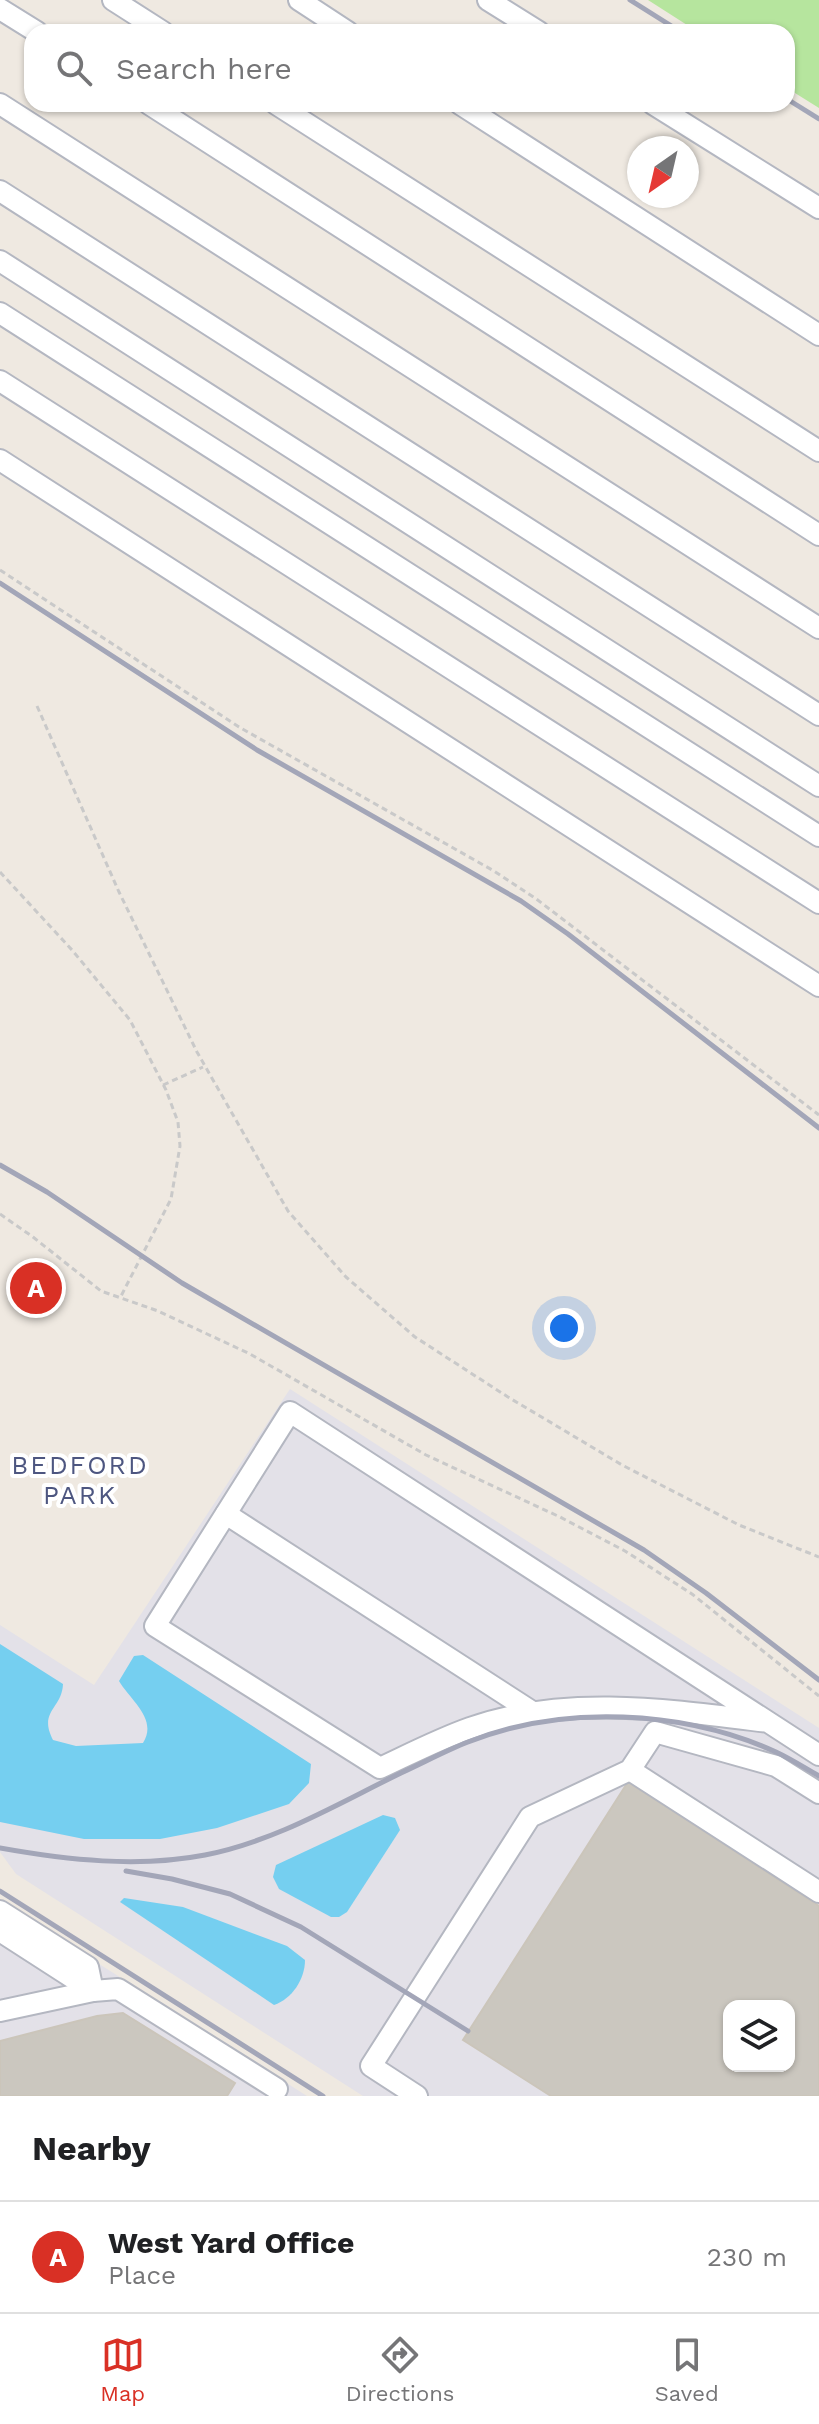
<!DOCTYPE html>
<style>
:root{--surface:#fff;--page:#f6f6f6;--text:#202124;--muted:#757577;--line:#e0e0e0;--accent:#d93025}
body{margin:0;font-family:"Work Sans",sans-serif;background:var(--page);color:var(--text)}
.controls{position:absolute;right:24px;bottom:24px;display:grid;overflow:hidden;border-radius:16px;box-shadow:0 2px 6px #0004}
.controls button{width:72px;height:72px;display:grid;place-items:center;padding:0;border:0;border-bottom:2px solid var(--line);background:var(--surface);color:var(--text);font:40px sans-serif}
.compass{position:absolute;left:627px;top:136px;width:72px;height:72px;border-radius:50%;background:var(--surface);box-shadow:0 2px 6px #0004;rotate:214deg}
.you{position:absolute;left:564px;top:1328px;width:28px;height:28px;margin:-20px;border:6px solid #fff;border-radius:50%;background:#1a73e8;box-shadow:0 0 0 12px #1a73e833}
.badge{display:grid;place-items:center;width:52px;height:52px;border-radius:50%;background:var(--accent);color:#fff;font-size:26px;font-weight:700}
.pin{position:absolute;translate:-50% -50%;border:4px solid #fff;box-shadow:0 2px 8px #0006}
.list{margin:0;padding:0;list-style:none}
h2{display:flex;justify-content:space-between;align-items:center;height:104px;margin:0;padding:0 32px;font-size:34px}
h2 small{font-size:26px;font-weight:400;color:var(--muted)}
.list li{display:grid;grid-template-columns:52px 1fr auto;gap:24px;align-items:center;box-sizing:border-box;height:112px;padding:0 32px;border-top:2px solid var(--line)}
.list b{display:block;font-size:30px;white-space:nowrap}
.list p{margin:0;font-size:26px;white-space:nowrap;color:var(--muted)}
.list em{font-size:26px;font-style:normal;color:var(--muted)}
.icon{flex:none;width:44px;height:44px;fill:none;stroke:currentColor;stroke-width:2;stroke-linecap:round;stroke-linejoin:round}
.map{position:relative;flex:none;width:819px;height:2096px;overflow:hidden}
.search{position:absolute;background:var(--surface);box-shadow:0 2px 6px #0004;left:24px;right:24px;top:24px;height:88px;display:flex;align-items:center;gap:20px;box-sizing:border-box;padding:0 28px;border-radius:24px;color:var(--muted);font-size:30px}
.sheet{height:216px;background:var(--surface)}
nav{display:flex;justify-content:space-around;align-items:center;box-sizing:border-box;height:112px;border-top:2px solid var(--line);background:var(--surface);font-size:22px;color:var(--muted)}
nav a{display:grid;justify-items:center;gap:4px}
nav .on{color:var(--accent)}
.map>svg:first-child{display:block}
.industrial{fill:#e3e1e8;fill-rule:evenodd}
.green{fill:#b6e59e}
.water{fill:#75cff0}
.building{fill:#cbc7bf;stroke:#cbc5ba;stroke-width:2;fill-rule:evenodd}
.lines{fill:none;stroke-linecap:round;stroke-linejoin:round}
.minor-casing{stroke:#b4b7c1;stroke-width:24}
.path{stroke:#c9c9c9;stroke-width:3;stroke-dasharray:6 4;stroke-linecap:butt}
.minor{stroke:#fff;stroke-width:20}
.rail{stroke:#a3a6b8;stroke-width:5}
.labels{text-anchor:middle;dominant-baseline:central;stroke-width:8;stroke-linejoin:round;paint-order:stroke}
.quarter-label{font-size:26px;letter-spacing:2px;fill:#4d5680;stroke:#fff}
</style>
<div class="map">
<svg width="819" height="2096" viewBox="0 0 819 2096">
<rect width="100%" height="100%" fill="#efe9e1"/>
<g class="industrial">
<path d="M290,1389L819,1728V2096H363L16,1874L0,1852V1625L94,1685ZM729,2006H789V2066H729Z"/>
<polygon points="0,1901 307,2096 0,2096"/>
</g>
<polygon class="green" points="648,0 819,0 819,108 787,88 787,32 698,32"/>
<g class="water">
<path d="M0,1644L63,1684C62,1709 38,1711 53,1740L76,1746L143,1743C158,1719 131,1701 119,1681L134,1656L143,1655L311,1764L309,1783L289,1804L217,1828L160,1839H84L0,1822Z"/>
<polygon points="383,1815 395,1818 400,1830 347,1912 339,1917 331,1917 279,1889 273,1877 276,1865"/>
<path d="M124,1898L183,1907L287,1946L305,1960C305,1979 292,1999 274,2005L120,1902Z"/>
</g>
<g class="building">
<polygon points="21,1270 58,1295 50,1306 13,1282"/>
<path d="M628,1782L819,1906V2096H551L463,2040ZM729,2006H789V2066H729Z"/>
<polygon points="123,2013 235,2083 227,2096 0,2096 0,2041 97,2016"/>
</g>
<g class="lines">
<defs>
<g id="minor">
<polyline points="113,0 163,32"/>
<polyline points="299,0 348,32"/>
<polyline points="488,0 539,32"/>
<polyline points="0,9 37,32"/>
<polyline points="0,104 819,628"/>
<polyline points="149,104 819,535"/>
<polyline points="276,104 819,451"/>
<polyline points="460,104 819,335"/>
<polyline points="653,104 819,208"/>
<polyline points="0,191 819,715"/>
<polyline points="0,261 819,786"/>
<polyline points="0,313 819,836"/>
<polyline points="0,381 819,903"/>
<polyline points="0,460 819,986"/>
<polyline points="226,1514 534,1713"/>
<path d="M768,1722C671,1710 565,1694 470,1728C439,1739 410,1754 380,1768L155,1626L290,1412L819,1755"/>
<polyline points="630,1770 819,1892"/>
<polyline points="0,1911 88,1967 93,1991 0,2011"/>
<polyline points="0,1931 93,1991 118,1989 277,2089"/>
<polyline points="417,2096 371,2066 530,1817 630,1770 655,1732 776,1766 819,1793"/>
</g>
</defs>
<use href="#minor" class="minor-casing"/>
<g class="path">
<polyline points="0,570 239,727 494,871 535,898 819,1115"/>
<polyline points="37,706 119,892 197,1052 288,1211 346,1277 415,1337 508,1397 622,1465 739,1525 819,1557"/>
<polyline points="0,872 72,950 130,1020 166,1090 178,1122 180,1146 171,1199 120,1298"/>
<polyline points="163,1085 203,1067"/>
<polyline points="0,1214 33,1237 101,1291 158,1311 250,1354 426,1455 560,1517 625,1551 692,1594 819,1696"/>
</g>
<use href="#minor" class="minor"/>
<g class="rail">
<polyline points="630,0 681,32"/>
<polyline points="787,99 819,119"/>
<polyline points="0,583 257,750 521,901 568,934 819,1128"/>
<polyline points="0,1165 47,1192 182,1283 644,1550 706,1593 819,1680"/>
<path d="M0,1848C67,1860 138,1868 205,1855C276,1841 337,1804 401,1773C423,1763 445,1751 468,1742C563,1704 684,1710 776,1752C791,1759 805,1768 819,1776"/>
<polyline points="126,1871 172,1879 230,1894 301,1927 468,2031"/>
<polyline points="0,1891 323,2096"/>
</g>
</g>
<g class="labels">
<g class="quarter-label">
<text x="80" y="1465">BEDFORD<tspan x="80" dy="30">PARK</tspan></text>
</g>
</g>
</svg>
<div class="controls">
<button><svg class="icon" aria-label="layers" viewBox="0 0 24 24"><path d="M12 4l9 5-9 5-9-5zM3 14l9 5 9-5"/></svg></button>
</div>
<svg class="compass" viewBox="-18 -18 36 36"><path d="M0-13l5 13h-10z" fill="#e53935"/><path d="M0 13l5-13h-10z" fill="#757577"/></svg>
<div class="you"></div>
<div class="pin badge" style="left:36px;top:1288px">A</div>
<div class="search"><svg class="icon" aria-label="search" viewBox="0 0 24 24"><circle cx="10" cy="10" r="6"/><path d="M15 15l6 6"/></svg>Search here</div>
</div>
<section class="sheet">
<h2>Nearby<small></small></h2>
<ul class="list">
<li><span class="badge">A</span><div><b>West Yard Office</b><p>Place</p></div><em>230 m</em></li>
</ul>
</section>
<nav>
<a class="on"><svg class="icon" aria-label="map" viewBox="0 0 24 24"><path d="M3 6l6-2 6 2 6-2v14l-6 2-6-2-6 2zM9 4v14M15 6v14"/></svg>Map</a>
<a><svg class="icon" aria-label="directions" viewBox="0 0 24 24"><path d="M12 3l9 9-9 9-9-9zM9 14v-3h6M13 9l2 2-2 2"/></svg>Directions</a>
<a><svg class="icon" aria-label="saved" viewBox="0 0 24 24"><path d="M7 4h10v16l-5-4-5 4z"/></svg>Saved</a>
</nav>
